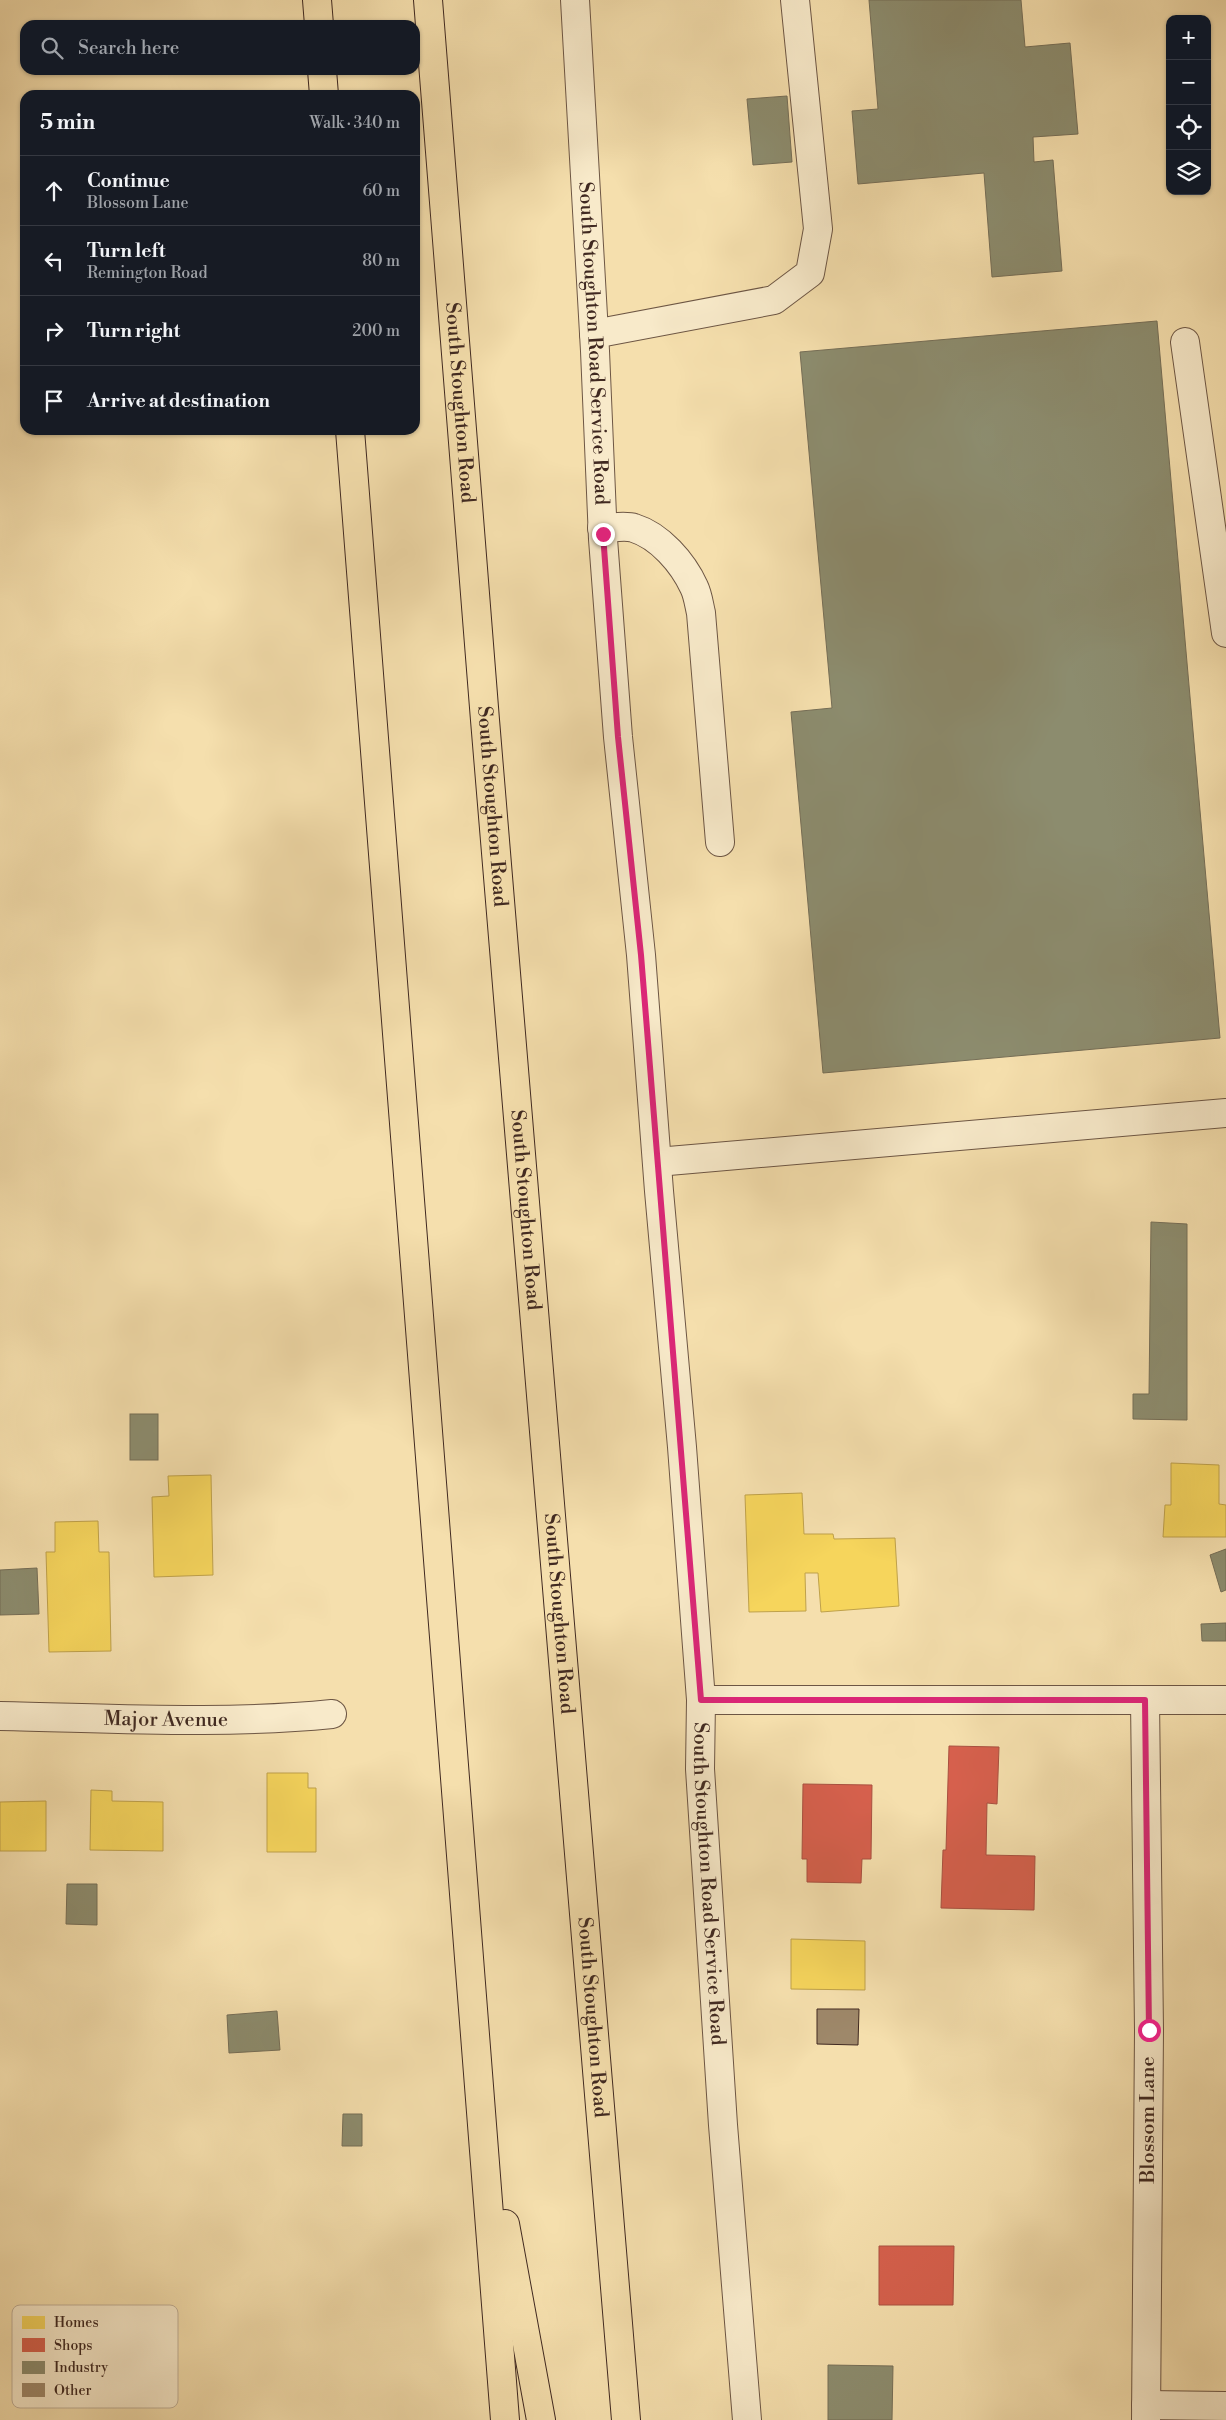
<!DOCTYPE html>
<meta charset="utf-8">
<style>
:root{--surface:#171b24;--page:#242831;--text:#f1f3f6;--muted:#9ea1a6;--line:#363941}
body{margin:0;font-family:"Libre Bodoni",serif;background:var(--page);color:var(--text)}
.controls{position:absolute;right:15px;top:15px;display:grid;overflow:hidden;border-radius:10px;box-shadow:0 1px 4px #0004}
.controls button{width:45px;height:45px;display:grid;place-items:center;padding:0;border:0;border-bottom:1px solid var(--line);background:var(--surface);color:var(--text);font:25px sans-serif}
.stop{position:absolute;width:15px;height:15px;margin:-11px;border:4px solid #db2777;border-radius:50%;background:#fff}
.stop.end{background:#db2777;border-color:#fff;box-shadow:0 1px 5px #0008}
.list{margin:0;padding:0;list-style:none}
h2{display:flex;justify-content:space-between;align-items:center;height:65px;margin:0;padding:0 20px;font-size:21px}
h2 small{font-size:16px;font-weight:400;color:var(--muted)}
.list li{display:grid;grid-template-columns:32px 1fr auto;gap:15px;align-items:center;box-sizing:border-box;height:70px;padding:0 20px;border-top:1px solid var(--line)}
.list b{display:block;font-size:19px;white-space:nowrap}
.list p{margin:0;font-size:16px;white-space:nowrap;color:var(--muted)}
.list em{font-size:16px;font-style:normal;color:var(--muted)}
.icon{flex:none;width:28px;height:28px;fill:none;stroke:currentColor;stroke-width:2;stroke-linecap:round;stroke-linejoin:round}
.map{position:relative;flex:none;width:1226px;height:2420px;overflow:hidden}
.search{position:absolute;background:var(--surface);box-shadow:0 1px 4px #0004;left:20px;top:20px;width:400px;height:55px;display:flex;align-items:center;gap:12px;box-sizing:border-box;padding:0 18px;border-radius:15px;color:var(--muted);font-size:19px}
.panel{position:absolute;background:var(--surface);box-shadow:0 1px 4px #0004;left:20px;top:90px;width:400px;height:345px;border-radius:15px}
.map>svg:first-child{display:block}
.homes{fill:#f6d55c;stroke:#bfa14a}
.shops{fill:#d6604d;stroke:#a95040}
.industry{fill:#8c8c6e;stroke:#756e57}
.building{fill:#9e886a;stroke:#402921}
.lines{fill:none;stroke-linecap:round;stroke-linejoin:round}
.minor-casing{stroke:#6d5644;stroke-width:30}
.major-casing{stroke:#402921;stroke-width:30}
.minor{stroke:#f8eaca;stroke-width:28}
.major{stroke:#f5dfad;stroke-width:28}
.route{stroke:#db2777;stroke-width:6}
.labels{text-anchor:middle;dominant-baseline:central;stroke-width:5;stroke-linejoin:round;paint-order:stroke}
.street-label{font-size:20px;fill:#402921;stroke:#f8eaca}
.key{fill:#f8eaca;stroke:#c1b097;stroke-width:1}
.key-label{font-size:14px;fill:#402921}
</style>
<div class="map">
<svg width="1226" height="2420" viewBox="0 0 1226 2420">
<rect width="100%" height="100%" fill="#f5dfad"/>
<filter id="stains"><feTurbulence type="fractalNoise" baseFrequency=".004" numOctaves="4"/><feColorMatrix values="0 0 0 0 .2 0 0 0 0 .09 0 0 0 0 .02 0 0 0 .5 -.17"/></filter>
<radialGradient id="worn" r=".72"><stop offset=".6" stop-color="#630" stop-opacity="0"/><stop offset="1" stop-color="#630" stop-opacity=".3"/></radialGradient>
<g class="homes">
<polygon points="1171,1463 1219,1465 1219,1504 1226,1505 1226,1537 1163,1537 1165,1505 1171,1505"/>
<polygon points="211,1475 213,1575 154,1577 152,1497 169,1496 168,1476"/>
<polygon points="802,1493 804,1534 833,1534 834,1539 895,1538 899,1606 821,1612 818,1573 805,1573 806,1611 749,1612 745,1495"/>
<polygon points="98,1521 99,1552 109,1552 111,1651 49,1652 46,1552 55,1552 55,1522"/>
<polygon points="267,1773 308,1773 308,1788 316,1788 316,1852 267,1852"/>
<polygon points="91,1790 112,1791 112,1801 163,1802 163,1851 90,1850"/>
<polygon points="46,1801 46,1851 0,1851 0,1802"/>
<polygon points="791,1939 865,1941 865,1990 791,1989"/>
</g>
<g class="shops">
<polygon points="949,1746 999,1747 997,1804 987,1803 986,1855 1035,1856 1034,1910 941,1908 943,1850 946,1850"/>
<polygon points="803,1784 872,1785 871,1859 862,1859 861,1883 807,1882 807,1859 802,1859"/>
<polygon points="879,2246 954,2246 953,2305 879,2305"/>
</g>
<g class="industry">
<polygon points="869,0 1021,0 1025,47 1070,43 1078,134 1033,137 1034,162 1053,160 1062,271 992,277 984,173 858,184 852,111 878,109"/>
<polygon points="787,96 792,162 753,165 747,99"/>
<polygon points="1157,321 1220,1038 823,1073 791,712 832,708 800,352"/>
<polygon points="1151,1222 1187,1224 1187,1420 1133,1419 1133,1394 1149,1394"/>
<rect x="130" y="1414" width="28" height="46"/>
<polygon points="1226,1549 1226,1590 1221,1592 1210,1555"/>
<polygon points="37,1568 39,1614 0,1615 0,1570"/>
<polygon points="1226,1623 1226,1641 1202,1641 1201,1624"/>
<polygon points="67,1884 97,1884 97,1925 66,1924"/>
<polygon points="277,2011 280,2050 229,2053 227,2015"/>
<polygon points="343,2114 362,2114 362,2146 342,2146"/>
<polygon points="828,2365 893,2366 892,2420 828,2420"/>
</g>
<polygon class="building" points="817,2009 859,2009 858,2045 817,2044"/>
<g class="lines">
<defs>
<g id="minor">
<path id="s1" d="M575,0L595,351L603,539L618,737L641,955L659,1191L682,1447L701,1700L700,1769L723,2125L747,2420"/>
<polyline points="594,334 774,300 810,273 818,229 795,0"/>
<polyline points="1185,342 1226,633"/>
<path d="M602,528C612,528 625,525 634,528C660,536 683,563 694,587C698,595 699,605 701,613L720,842"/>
<polyline points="657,1162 1226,1113"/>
<polyline points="701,1700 1226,1700"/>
<polyline points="1145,1700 1149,2030 1146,2420"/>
<path id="s2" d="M0,1716C110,1718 222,1725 332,1714"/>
<polyline points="1146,2405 1226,2406"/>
</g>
<g id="major">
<polyline points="317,0 319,25"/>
<path id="s3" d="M428,0L485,720L626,2420"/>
<polyline points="322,70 324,95"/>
<polyline points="350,430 505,2420"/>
<polyline points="505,2224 541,2420"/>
</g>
</defs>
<use href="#minor" class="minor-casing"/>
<use href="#major" class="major-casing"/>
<use href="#minor" class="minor"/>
<use href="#major" class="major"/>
</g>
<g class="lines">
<polyline class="route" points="603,534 618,737 641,955 701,1700 1145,1700 1149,2030"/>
</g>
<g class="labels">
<g class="street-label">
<text stroke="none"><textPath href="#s1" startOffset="344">South Stoughton Road Service Road</textPath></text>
<text stroke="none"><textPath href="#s3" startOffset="404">South Stoughton Road</textPath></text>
<text stroke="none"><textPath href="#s3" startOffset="809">South Stoughton Road</textPath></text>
<text stroke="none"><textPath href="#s3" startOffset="1214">South Stoughton Road</textPath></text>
<text stroke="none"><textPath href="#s3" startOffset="1619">South Stoughton Road</textPath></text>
<text stroke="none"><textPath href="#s2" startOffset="166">Major Avenue</textPath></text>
<text stroke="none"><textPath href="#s1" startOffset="1889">South Stoughton Road Service Road</textPath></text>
<text stroke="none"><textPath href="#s3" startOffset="2024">South Stoughton Road</textPath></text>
<text transform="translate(1148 2120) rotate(-90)">Blossom Lane</text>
</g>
</g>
<rect x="12" y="2305" width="166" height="103" rx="8" class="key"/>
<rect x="22" y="2316" width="23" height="13" fill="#f6d55c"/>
<rect x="22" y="2338" width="23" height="14" fill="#d6604d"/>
<rect x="22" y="2361" width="23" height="13" fill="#8c8c6e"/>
<rect x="22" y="2383" width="23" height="14" fill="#9e886a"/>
<g class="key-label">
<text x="54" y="2327">Homes</text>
<text x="54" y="2350">Shops</text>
<text x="54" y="2372">Industry</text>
<text x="54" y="2395">Other</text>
</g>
<rect width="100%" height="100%" filter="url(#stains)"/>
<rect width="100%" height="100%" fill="url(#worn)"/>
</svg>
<div class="controls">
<button>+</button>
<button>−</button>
<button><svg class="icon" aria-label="locate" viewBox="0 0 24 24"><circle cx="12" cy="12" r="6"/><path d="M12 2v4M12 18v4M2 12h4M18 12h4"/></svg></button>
<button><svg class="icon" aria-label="layers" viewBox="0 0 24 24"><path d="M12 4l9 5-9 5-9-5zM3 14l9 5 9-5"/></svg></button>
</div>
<div class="stop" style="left:1149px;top:2030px"></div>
<div class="stop end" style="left:603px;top:534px"></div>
<div class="search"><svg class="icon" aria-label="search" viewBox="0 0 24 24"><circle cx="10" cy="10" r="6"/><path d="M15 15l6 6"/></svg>Search here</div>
<section class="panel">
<h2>5 min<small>Walk · 340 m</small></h2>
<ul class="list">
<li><svg class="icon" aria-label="ahead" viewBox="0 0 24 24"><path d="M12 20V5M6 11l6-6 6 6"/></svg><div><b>Continue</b><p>Blossom Lane</p></div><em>60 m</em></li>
<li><svg class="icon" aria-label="left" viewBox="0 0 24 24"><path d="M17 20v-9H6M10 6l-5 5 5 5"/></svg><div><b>Turn left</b><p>Remington Road</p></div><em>80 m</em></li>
<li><svg class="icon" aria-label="right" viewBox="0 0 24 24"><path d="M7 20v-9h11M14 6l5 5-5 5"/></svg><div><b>Turn right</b></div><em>200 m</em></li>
<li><svg class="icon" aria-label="arrive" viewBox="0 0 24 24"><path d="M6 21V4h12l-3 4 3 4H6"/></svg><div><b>Arrive at destination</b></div></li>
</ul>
</section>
</div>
